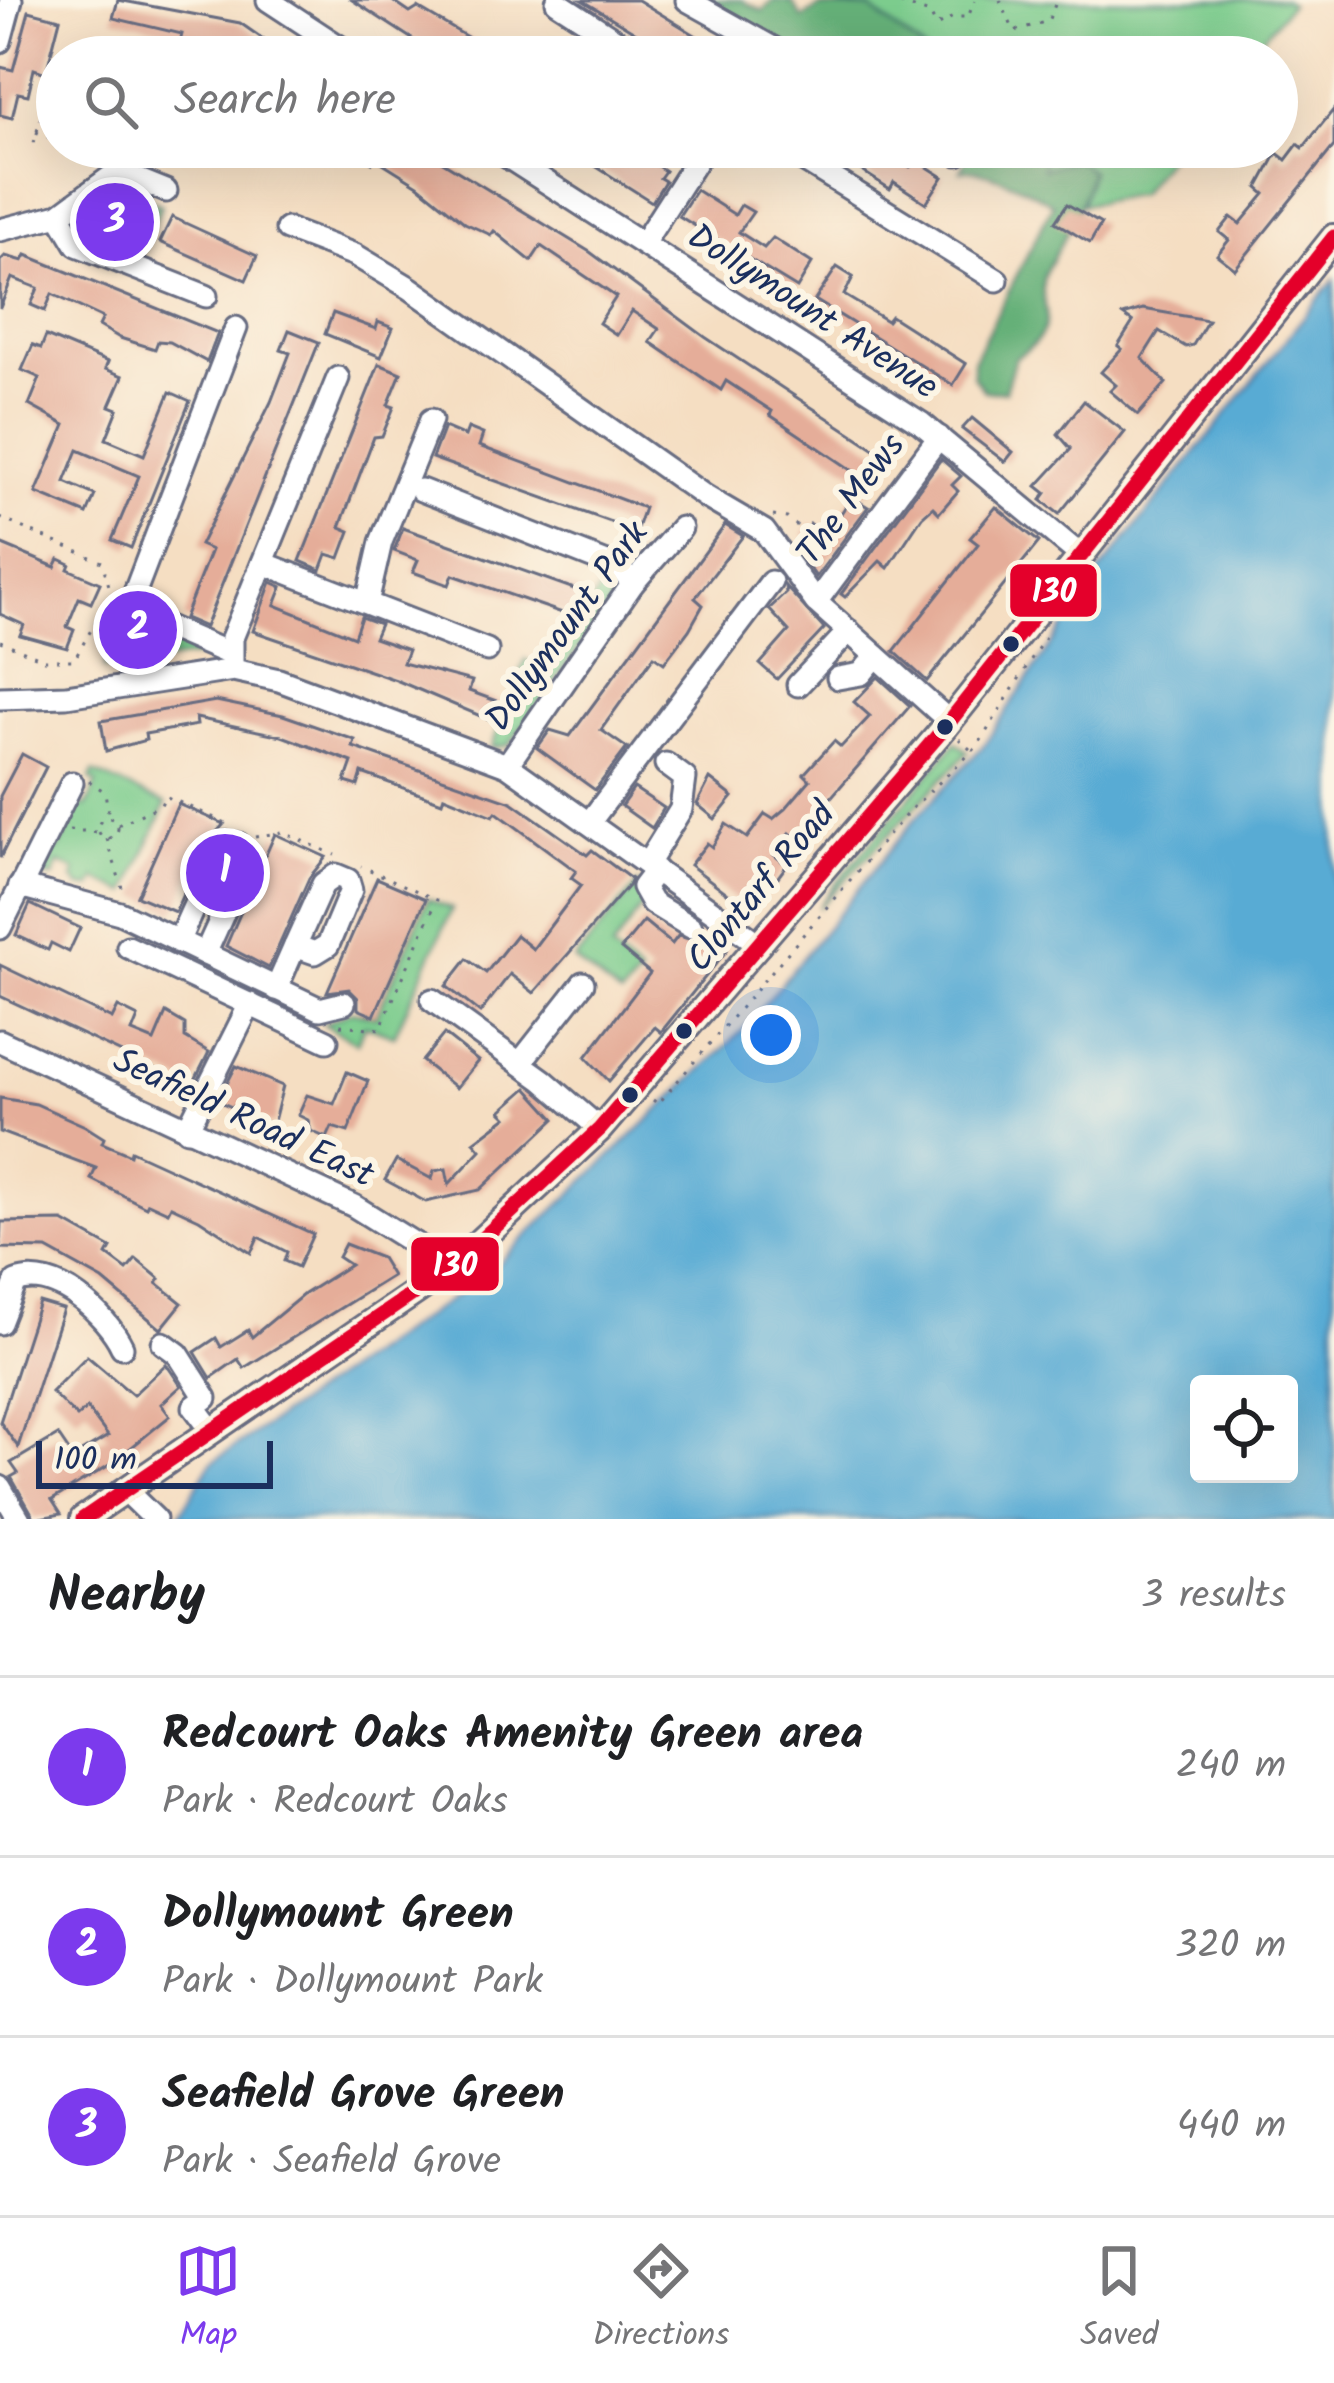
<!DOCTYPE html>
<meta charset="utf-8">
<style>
:root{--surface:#fff;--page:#f2f2f2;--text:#202124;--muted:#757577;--line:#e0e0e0;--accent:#7c3aed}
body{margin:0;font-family:Kalam,sans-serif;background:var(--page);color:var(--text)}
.controls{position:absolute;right:36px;bottom:36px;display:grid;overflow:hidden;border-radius:12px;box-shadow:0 12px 48px #0002}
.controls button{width:108px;height:108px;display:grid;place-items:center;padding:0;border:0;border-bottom:3px solid var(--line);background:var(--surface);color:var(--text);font:60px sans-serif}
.scale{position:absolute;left:36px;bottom:30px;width:237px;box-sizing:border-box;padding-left:12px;border:6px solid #1b2f5e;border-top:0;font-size:33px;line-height:42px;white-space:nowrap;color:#1b2f5e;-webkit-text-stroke:9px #fcf5e5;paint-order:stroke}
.you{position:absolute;left:771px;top:1035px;width:42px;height:42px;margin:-30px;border:9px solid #fff;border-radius:50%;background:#1a73e8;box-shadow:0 0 0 18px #1a73e833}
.badge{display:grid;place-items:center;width:78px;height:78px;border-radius:50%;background:var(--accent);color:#fff;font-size:39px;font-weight:700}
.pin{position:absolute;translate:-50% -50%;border:6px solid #fff;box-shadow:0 3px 12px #0006}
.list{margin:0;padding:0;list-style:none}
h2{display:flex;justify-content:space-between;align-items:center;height:156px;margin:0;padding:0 48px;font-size:51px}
h2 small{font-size:39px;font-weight:400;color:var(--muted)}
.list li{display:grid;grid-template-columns:78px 1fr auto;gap:36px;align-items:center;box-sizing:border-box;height:180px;padding:0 48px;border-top:3px solid var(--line)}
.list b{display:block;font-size:45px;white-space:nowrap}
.list p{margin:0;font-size:39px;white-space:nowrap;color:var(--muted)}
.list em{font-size:39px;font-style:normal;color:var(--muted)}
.icon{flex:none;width:66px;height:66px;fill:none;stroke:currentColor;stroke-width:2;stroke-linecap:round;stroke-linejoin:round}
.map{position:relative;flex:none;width:1334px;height:1519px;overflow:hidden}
.search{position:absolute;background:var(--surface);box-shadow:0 12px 48px #0002;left:36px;right:36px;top:36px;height:132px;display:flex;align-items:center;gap:30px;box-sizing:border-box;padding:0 42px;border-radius:66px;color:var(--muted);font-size:45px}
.sheet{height:696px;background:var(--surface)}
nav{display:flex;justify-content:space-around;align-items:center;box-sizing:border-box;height:168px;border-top:3px solid var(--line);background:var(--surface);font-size:33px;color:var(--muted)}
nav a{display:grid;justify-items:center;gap:6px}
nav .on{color:var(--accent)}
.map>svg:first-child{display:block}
.green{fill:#7ccc8d;stroke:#4c7e76;stroke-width:3}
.forest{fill:#65b078;stroke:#40706b;stroke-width:3}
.water{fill:#59abd4;stroke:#3a6d99;stroke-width:3;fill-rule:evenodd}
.building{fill:#e5ad99}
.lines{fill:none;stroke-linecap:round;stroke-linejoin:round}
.minor-casing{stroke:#676c81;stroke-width:27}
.major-casing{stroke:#676c81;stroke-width:30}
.path{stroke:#676c81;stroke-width:3;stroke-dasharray:3 9;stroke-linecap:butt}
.minor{stroke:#fff;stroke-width:21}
.major{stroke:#f2c36a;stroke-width:24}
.bus-1-casing{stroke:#fcf5e5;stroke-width:24}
.bus-1{stroke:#e4002b;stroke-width:15}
.bus-dot{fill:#1b2f5e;stroke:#fcf5e5;stroke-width:4.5}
.labels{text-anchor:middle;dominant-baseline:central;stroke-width:12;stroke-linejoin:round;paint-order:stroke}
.street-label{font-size:36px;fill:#1b2f5e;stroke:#fcf5e5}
.line-badge{stroke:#fcf5e5;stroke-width:4.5}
.badge-label{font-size:33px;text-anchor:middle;font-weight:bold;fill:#fff}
</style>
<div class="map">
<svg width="1334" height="1519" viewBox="0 0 1334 1519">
<rect width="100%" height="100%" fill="#fcf5e5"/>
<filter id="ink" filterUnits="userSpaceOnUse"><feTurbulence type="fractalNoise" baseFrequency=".00833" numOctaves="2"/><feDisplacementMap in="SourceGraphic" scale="24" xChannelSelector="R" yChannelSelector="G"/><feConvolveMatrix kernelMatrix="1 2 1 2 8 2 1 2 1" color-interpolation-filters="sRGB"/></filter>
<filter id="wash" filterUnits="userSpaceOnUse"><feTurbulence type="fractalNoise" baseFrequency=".004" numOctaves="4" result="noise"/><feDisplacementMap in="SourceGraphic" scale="48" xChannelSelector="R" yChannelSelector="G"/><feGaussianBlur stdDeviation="2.7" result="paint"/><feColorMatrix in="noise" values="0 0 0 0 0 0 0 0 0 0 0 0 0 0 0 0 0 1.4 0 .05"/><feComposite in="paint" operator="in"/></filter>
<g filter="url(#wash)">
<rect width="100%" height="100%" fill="#f5dec2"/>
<g class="green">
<polygon points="852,0 1285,0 1290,4 1247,57 932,57 871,9 843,6"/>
<polygon points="1043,147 1175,147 1139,194 1082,205 1091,171 1042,170"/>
<polygon points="116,189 161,205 140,256 78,228 77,217"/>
<polygon points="606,581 612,595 609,606 509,745 491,748 525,660 546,667"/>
<polygon points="124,612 199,652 201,656 104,668"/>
<polygon points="956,742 968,752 818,908 833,887"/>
<polygon points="93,772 166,804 127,893 96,879 92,887 80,887 73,878 76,871 59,863 53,877 39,875 49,845 59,849 66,833 56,827 69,806 87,806 97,783 90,779"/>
<polygon points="638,884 649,896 612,950 640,975 621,996 574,960"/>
<polygon points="428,899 452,909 394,1036 364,1025 357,1043 324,1024 352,1011 376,1017"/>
</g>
<g class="forest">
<polygon points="705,0 741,0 762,11 774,0 792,2 802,18 820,7 871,9 932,57 806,57"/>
<path d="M965,147H1043V169L1076,160L1091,171C1082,208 1066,235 1048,267C1028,301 1074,322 1015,358L1005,391H984L973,376V361L1053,204C1033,192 981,165 961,171L969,150Z"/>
</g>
<path class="water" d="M1334,279V1519H177L211,1463L487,1274L745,1028L915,819L983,746L1100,572ZM1199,1384H1289V1474H1199Z"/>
<g id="blocks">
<g class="building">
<polygon points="118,0 240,23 289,57 205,57 178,50 182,34 113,18"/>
<polygon points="352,0 391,0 410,13 418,8 501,57 440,57"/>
<polygon points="582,0 638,0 731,57 676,57"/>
<polygon points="29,11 60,19 46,73 34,69 28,95 18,93 12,118 0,115 0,67 13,70"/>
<polygon points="1334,109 1334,146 1235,269 1217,255 1229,240 1219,232 1231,217 1240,224 1265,194 1258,188 1277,153 1286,160 1298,144 1303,148"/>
<polygon points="359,147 418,147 590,252 705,337 887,457 876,480 867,494 853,484 859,475 770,415 772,411 726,381 721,390 650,342 659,329 632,311 617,335 599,323 616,297 541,246 531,261 494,231 491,235 465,223 418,185 375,158 372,163 361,155"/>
<polygon points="565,147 629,147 665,171 660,178 665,181 652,202"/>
<polygon points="825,147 878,147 910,167 918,161 943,177 926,203 894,182 890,189"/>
<polygon points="696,190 735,215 741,205 753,212 739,232 764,248 773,238 812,263 797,288 679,216"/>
<polygon points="1067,204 1101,224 1090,243 1055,222"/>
<polygon points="172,217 257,256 246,280 160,242"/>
<polygon points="26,255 218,333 207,362 170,342 158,341 155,349 120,338 99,326 103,318 52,294 45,311 31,305 38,288 12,278 0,308 0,261 5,256 23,261"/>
<polygon points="837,267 853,277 844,295 887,321 891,316 966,364 953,385 815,300"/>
<polygon points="1143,309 1208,320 1193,345 1186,347 1159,331 1142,358 1166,383 1138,415 1110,391 1116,385 1101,372 1122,349 1118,346 1133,322 1123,315"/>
<polygon points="333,313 376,329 378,322 393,328 381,357 325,334"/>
<polygon points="289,330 319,342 205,627 184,618 211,550 200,545 271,402 290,353 281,350"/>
<polygon points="46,336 108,362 105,369 123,376 110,406 118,409 106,439 144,455 170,392 190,401 131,548 112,540 139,476 78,450 65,482 95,495 87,514 36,493 65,425 29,405 40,378 22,370 33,345 41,348"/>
<polygon points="379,364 401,373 388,405 394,407 382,436 374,437 340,527 350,531 340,558 327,554 321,570 300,561"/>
<polygon points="1084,401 1125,432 1059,514 1041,500 1046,493 1037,486 1071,449 1058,434"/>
<polygon points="972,418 1013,452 1005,462 962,429"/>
<polygon points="444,427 465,436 468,428 483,434 479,446 644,508 636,531 432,458"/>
<polygon points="941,459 961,476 952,485 958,491 939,513 933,507 922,517 888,568 880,561 845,597 841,594"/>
<polygon points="852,497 868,507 816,577 803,559 815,542 803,535 810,524 827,534"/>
<polygon points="996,507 1039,542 927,681 894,651 978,544 970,538"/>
<polygon points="725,525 743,536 695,598 703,605 689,630 664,663 654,656 601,730 627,748 595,790 537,748 550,730 570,736"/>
<polygon points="403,528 580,591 571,616 453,575 449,585 413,572 418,560 394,551"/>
<polygon points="0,544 55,567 59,559 70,564 68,569 100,583 91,603 79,598 67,627 74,630 67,648 20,635 24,625 0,614"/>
<polygon points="271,582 282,587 275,605 354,637 361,617 380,624 374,638 408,650 403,663 472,681 469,691 499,702 492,721 396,680 253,631"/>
<polygon points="785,586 824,629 777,679 760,664 789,631 769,609 786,593"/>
<polygon points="878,677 910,706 796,838 790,833 774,855 787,865 752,912 690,865 707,843 712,847 726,824 747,838 765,814 773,819 786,808 810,780 804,774 834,741 841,747 870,716 854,702"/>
<polygon points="216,701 283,715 355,740 353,747 512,802 587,855 592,850 631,879 628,886 534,993 510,974 480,1013 446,986 467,959 486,973 516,935 533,949 581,885 571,878 576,871 496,812 493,816 444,796 442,802 362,773 358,786 345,782 352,762 282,736 196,718 197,725 145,734 146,740 106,751 101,721"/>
<polygon points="22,754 46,767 0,858 0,796"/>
<polygon points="710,779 733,797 715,819 697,804"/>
<polygon points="634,788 664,808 652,828 621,806"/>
<polygon points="178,804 224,824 205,845 175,912 137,896"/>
<polygon points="275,834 326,857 309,878 269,968 226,946"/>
<polygon points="377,878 426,899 374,1016 358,1009 358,998 349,989 327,992"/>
<polygon points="30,904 80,928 69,952 51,943 48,950 16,935"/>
<polygon points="644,921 672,944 678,936 697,941 705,933 727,950 661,1032 655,1027 609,1081 586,1057 650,973 621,949"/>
<polygon points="0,965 112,1019 118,1007 138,1017 132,1032 154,1041 166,1013 185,1024 185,1038 209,1052 192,1086 0,996"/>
<polygon points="444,1034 478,1061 456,1088 422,1061"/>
<polygon points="236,1066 283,1086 273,1125 218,1101"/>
<polygon points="347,1072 368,1081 348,1132 332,1127 327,1138 311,1131 308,1120 298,1115 307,1095 334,1104"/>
<polygon points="527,1088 555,1119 480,1190 426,1202 385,1180 396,1160 432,1179 434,1171 446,1169 449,1184 481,1150 474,1142 507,1117 501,1111"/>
<polygon points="0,1098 36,1104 85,1126 104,1138 102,1143 130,1155 131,1151 313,1234 298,1267 284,1261 287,1252 258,1237 251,1253 199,1219 171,1206 168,1212 148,1203 146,1207 91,1179 96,1168 0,1132"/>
<polygon points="63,1221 111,1248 107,1255 127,1270 136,1259 160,1279 157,1283 182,1303 161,1329 103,1280 47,1249 0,1248 1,1222"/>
<polygon points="345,1244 381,1258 392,1276 244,1368 238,1359 211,1378 195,1352 216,1338 221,1347 248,1330 252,1337 304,1294 350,1265 338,1257"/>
<polygon points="39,1302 63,1309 18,1447 0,1422"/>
<polygon points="87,1356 133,1395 166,1364 181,1386 161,1404 170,1416 111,1464 52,1500 61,1514 35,1519 11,1477 18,1473 11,1463 58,1435 73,1457 108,1436 87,1408 77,1417 51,1392"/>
</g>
</g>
</g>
<g filter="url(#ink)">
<use href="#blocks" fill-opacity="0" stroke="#676c81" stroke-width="3"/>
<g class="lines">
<defs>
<g id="minor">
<polyline points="268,0 355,57"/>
<polyline points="687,0 789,57"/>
<polyline points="557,2 642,57"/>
<polyline points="0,41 11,0"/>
<polyline points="492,147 921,423 1080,555"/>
<polyline points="782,147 997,280"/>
<polyline points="946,147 958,154"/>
<polyline points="911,148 912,147"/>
<polyline points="59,215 77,245 206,296"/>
<polyline points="287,229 355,255 410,288 706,497 764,531 816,602 949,721"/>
<polyline points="0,230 59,215 112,176 124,174 166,191"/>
<polyline points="644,242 705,147"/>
<polyline points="421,490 617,567 633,583"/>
<polyline points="263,563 487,650"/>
<polyline points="816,602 939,437"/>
<polyline points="367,603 381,542 431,420"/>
<polyline points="230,654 128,610 236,328"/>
<polyline points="232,663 232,638 338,378"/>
<polyline points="838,678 861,674 876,656"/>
<polyline points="798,685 849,631"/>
<polyline points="0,698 66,696 233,670 279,680 507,765 760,945"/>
<polyline points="507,765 633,583 681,528"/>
<polyline points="589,823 771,582"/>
<polyline points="647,864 681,809 685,778 666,764"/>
<polyline points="656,870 643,887 652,903 691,927"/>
<polygon points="336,875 348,880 351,890 328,945 315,953 295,946 323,884"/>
<polyline points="20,886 120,913 320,1009 344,1003"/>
<polyline points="0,928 72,783"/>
<polyline points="178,942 219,851 226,843 238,844 246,863 205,954"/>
<polyline points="128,947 327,1041"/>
<polyline points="276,989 295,946"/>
<polyline points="432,1000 543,1080 600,1129"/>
<polyline points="0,1041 354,1206 452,1267"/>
<polyline points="520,1063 583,983"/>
<polyline points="187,1130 250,1004"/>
<path d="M0,1323L16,1282C55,1267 107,1315 122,1347"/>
<polyline points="163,1343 178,1354 206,1398 194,1407 212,1431"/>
<polyline points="0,1487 19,1519"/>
<polyline points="125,1490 155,1519"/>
</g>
<polyline id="major" points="83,1519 452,1267 600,1129 946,726 1334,237"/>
</defs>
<use href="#minor" class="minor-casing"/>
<use href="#major" class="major-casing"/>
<g class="path">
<polyline points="889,0 930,13 936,26 953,17 968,17 975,0"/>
<polyline points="1000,0 1014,31 1048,21 1057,0"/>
<polyline points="36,132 57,141"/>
<polyline points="34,143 50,82 57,82"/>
<polyline points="74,147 87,152 96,147"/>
<polyline points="773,516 787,518 805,532"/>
<polyline points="0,518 102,562 112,596"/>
<polyline points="0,641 45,660 74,660 99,616 111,611"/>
<polyline points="959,739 973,752"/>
<polyline points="89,781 105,792 109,818"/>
<circle cx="108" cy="828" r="10"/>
<polyline points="118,825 161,805 165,796 226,823"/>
<polyline points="69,830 96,832"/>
<polyline points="255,837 282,832 335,855"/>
<polyline points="107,839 124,894"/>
<polyline points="340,1025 380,1029 437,900 361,866"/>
<polyline points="653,1100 658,1104 911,809 977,747 1048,632"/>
</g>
<use href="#minor" class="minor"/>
<use href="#major" class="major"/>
<defs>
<polyline id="bus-1" points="83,1519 452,1267 600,1129 946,726 1334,237"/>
</defs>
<use href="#bus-1" class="bus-1-casing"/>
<use href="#bus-1" class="bus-1"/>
</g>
</g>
<g class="bus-dot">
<circle cx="1011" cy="644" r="10"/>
<circle cx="945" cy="727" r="10"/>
<circle cx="684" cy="1031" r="10"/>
<circle cx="630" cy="1095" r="10"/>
</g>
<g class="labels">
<g class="street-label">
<text transform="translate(812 313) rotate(33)">Dollymount Avenue</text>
<text transform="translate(852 500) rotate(-53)">The Mews</text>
<text transform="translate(568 627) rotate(-54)">Dollymount Park</text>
<text transform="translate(762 888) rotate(-50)">Clontarf Road</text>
<text transform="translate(243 1119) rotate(25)">Seafield Road East</text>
</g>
</g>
<g class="line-badge">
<rect x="1008" y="562" width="91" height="57" rx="12" fill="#e4002b"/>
<rect x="409" y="1235" width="92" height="58" rx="12" fill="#e4002b"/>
</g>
<g class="badge-label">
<text x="1054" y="602">130</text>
<text x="455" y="1276">130</text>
</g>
</svg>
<div class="controls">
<button><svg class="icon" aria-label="locate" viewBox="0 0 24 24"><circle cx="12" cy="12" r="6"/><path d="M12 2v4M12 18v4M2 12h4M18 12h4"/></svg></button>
</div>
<div class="scale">100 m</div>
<div class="you"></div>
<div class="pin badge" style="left:225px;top:873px">1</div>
<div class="pin badge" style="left:138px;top:630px">2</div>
<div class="pin badge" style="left:115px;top:222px">3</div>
<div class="search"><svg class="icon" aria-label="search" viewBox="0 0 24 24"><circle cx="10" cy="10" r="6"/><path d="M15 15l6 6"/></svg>Search here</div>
</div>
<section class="sheet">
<h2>Nearby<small>3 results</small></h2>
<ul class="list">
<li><span class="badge">1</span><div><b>Redcourt Oaks Amenity Green area</b><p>Park · Redcourt Oaks</p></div><em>240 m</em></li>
<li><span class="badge">2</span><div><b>Dollymount Green</b><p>Park · Dollymount Park</p></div><em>320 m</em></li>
<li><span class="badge">3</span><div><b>Seafield Grove Green</b><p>Park · Seafield Grove</p></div><em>440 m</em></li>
</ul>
</section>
<nav>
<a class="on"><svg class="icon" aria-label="map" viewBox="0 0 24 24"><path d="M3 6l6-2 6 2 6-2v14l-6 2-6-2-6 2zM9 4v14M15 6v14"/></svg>Map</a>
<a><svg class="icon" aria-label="directions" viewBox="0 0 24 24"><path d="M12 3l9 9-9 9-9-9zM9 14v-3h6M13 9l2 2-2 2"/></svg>Directions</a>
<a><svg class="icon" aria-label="saved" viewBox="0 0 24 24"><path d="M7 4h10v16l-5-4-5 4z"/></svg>Saved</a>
</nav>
